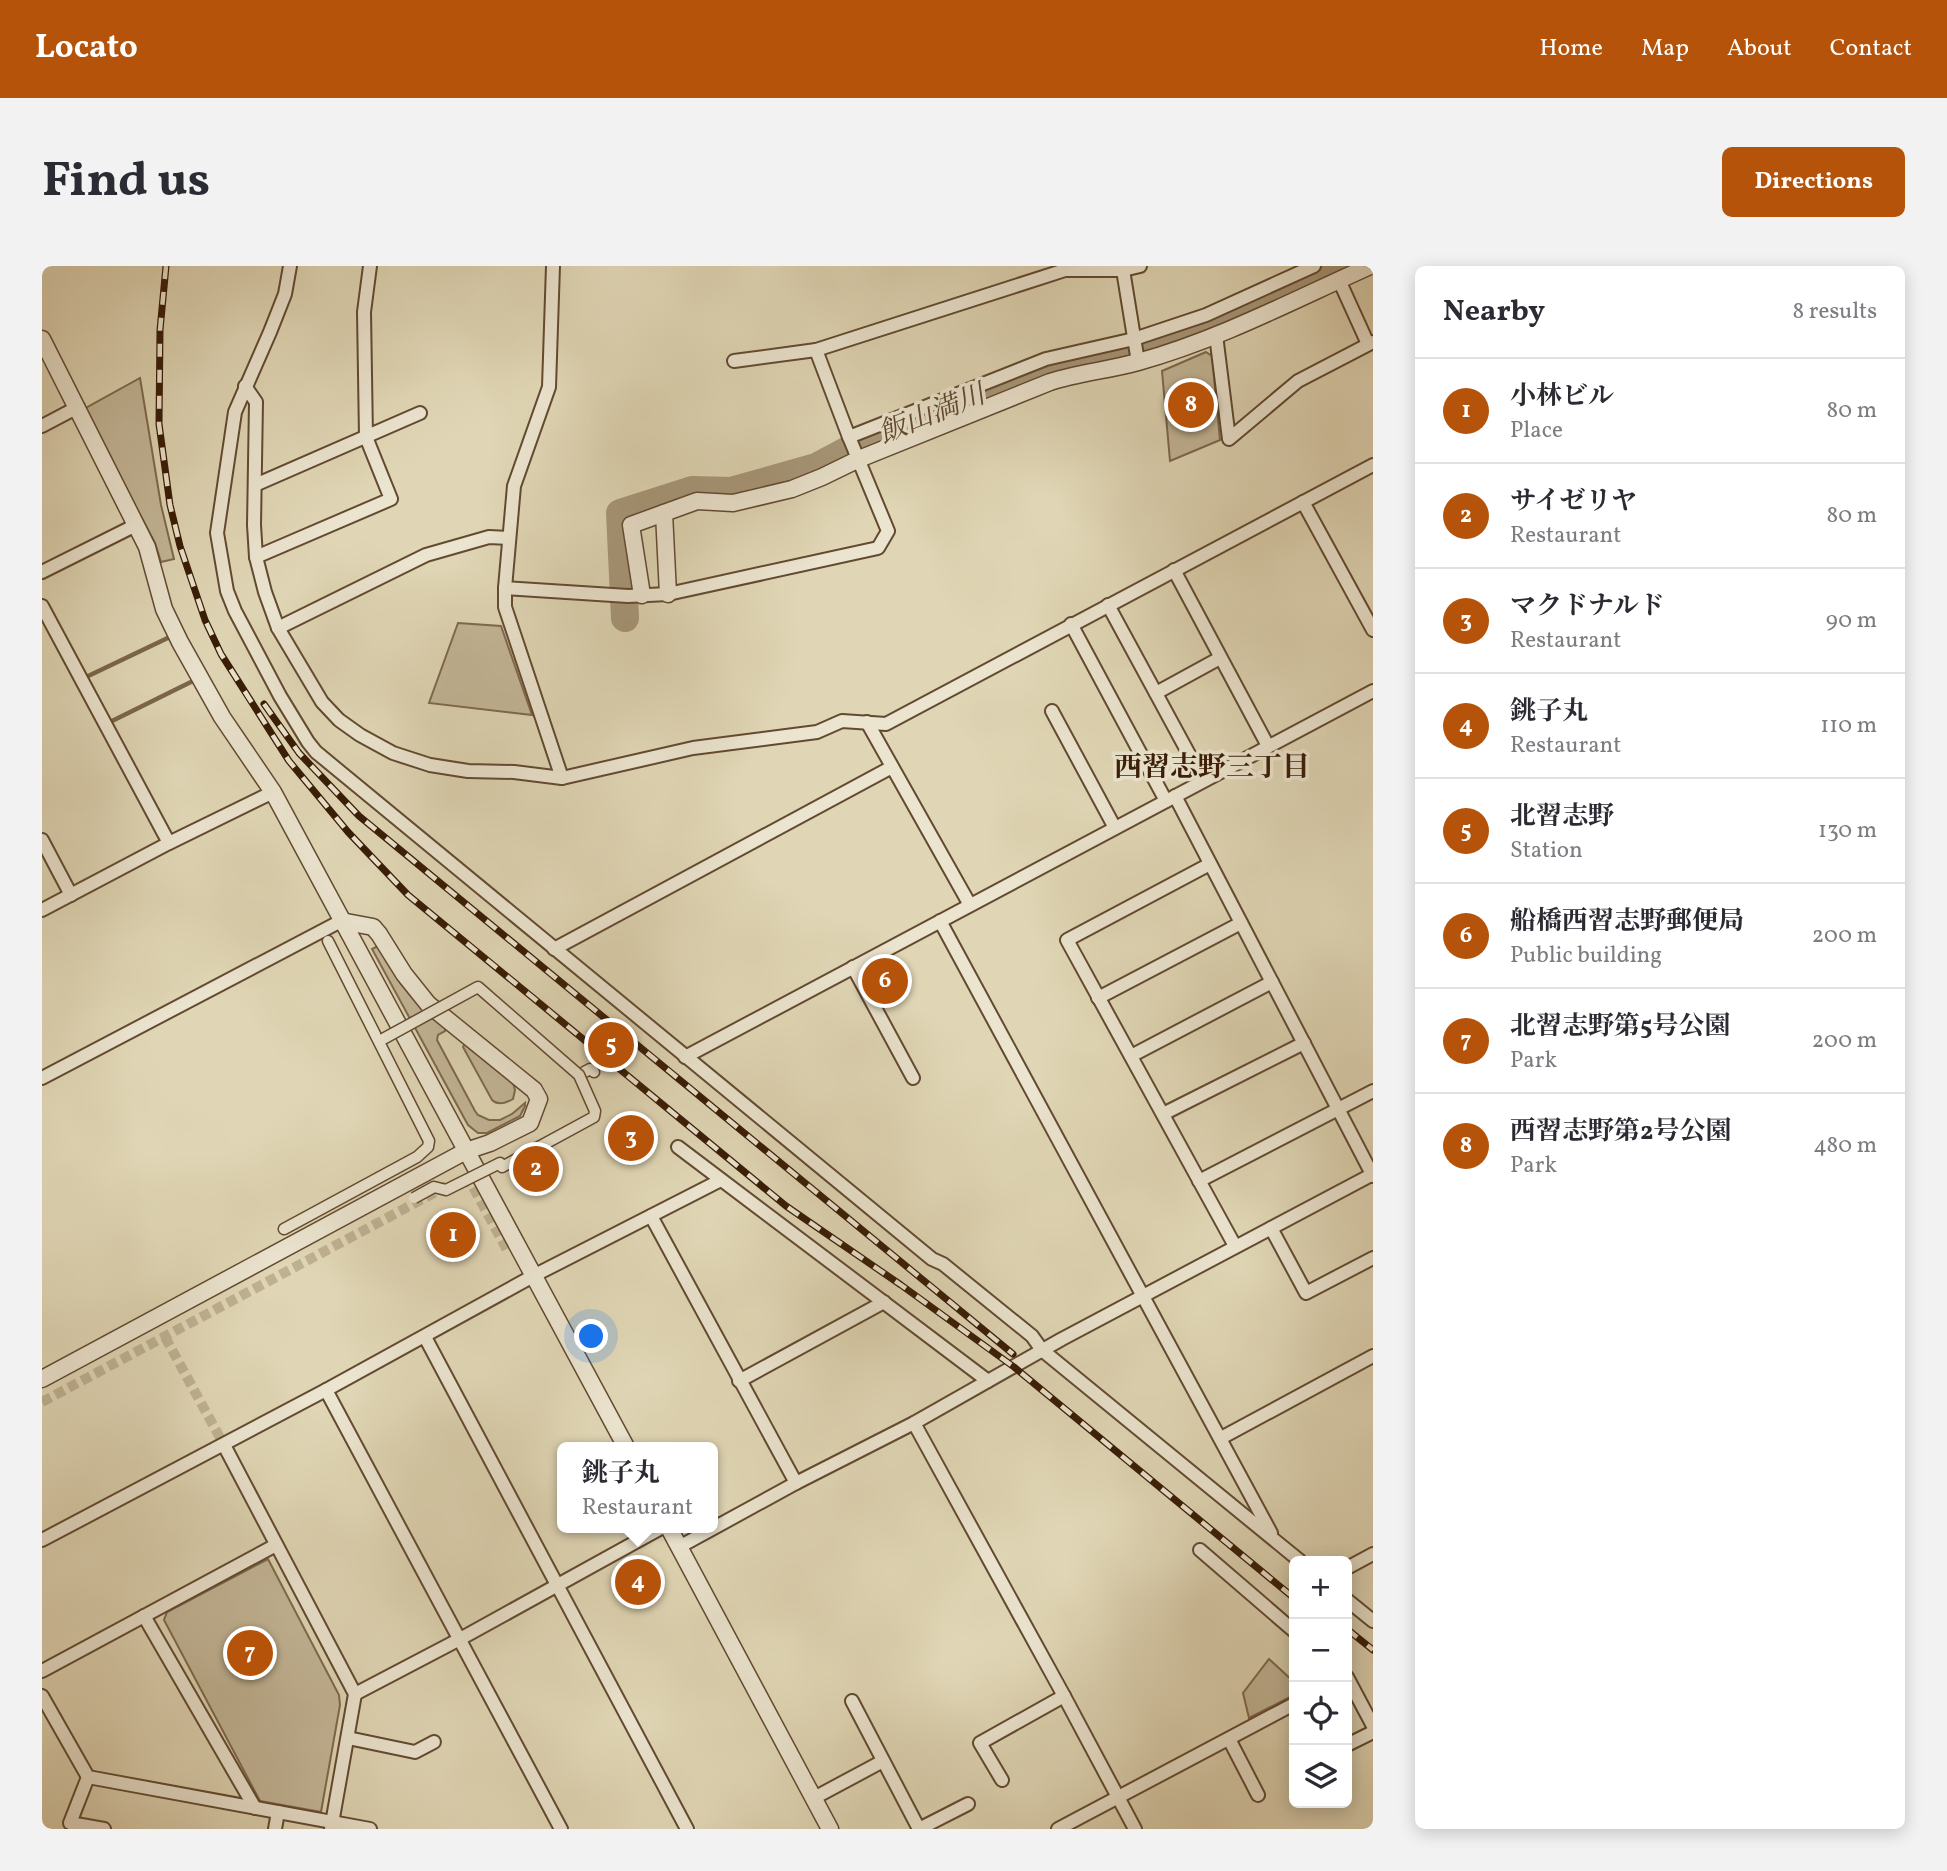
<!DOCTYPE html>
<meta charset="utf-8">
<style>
:root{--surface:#fff;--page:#f2f2f3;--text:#2b2b33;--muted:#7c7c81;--line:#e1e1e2;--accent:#b45309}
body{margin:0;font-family:Vollkorn,"Noto Serif JP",serif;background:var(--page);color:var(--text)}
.controls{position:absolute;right:21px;bottom:21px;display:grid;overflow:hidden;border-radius:10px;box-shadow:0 4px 18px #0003}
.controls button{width:63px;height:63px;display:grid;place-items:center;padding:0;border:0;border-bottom:2px solid var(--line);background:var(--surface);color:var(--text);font:35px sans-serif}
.you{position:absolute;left:550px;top:1071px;width:24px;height:24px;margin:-18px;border:5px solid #fff;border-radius:50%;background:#1a73e8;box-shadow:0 0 0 10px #1a73e833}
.badge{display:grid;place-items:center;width:46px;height:46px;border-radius:50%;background:var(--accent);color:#fff;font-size:23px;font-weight:700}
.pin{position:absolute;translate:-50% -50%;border:4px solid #fff;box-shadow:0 2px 7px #0006}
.popup{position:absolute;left:515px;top:1176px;width:161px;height:91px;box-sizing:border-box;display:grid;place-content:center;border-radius:10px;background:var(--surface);filter:drop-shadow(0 2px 5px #0005);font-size:23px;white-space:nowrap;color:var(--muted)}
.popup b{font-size:26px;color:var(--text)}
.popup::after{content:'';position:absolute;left:50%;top:100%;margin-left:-14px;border:14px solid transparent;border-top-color:var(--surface)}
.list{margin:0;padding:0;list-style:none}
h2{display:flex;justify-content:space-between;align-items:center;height:91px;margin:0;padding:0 28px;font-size:30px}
h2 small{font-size:23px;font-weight:400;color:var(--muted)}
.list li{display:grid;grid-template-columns:46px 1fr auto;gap:21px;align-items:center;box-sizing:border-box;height:105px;padding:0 28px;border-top:2px solid var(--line)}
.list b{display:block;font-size:26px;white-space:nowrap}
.list p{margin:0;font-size:23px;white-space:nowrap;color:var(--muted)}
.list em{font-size:23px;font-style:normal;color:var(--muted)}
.icon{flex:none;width:38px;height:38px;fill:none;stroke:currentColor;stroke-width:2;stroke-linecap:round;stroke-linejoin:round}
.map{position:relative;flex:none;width:1331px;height:1563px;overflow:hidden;border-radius:10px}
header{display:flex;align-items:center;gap:42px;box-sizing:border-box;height:98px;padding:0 35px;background:var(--accent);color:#fff}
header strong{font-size:33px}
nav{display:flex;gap:38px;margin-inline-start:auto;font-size:24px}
.intro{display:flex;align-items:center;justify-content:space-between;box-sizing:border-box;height:168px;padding:0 42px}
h1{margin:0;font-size:49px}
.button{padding:18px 32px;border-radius:10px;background:var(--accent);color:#fff;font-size:24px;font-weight:700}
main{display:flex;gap:42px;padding:0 42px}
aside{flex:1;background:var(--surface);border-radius:10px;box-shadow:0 4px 18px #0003}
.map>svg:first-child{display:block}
.green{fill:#c3b697;stroke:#7e694e;stroke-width:2}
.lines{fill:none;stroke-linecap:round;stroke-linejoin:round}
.stream{stroke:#7b664b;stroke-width:4.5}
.river{stroke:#a79779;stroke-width:28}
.pedestrian-tunnel{stroke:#beb192;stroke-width:10;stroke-dasharray:10 5;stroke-linecap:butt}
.pedestrian-casing{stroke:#624a31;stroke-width:13}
.minor-casing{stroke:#624a31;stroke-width:16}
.tertiary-casing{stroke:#624a31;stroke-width:19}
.pedestrian{stroke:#ebe4cf;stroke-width:10}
.minor{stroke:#ebe4cf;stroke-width:12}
.tertiary{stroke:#ebe4cf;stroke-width:16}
.rail-casing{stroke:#381c05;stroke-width:7}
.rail{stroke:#ebe4cf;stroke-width:4.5;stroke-dasharray:13;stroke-linecap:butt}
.pedestrian-bridge-casing{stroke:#624a31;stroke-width:13;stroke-linecap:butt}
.pedestrian-bridge{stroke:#ebe4cf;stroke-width:10}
.labels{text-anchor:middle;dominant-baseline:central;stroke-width:7;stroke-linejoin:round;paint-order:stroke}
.water-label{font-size:28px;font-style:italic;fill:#5f472e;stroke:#ebe4cf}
.neighbourhood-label{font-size:28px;font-weight:bold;fill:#381c05;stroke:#ebe4cf}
</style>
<header>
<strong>Locato</strong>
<nav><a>Home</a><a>Map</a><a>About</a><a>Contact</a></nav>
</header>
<div class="intro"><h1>Find us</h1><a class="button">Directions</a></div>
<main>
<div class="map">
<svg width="1331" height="1563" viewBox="0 0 1331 1563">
<rect width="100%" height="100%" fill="#e0d6b5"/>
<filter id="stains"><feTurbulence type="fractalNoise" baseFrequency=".00286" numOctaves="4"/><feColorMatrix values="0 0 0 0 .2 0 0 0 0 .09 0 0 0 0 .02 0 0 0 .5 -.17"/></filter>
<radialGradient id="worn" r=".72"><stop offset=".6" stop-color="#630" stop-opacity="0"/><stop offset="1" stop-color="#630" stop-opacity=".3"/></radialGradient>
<g class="green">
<polygon points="1164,86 1170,90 1178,174 1128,195 1120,105"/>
<polygon points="98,112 119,239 132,293 119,296 113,277 42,143"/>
<polygon points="416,357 459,360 490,449 387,437"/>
<polygon points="336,680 359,718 369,730 404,761 403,765 396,769 395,774 433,845 436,849 447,854 458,854 470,848 483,837 483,840 478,850 445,867 436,867 426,859 330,683"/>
<path d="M423,777L471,816L473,824L471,833C464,837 456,840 450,834L421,781Z"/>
<polygon points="226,1293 297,1429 298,1439 279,1546 218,1535 122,1354 125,1346"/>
<polygon points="1227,1393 1252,1416 1252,1429 1207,1452 1201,1427"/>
</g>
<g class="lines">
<g class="stream">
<polyline points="42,412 132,369"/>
<polyline points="68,456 155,413"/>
</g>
<path class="river" d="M583,352L578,247L650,224L689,225L774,201L817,178L1006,103C1036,93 1067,92 1096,83C1165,62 1231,30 1297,0"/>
<g class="pedestrian-tunnel">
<polyline points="419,914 426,916 430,919 465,984"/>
<polyline points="123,1071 182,1179"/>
<polyline points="0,1136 405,920"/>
</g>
<defs>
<g id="pedestrian">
<polyline points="537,809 548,803 552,806"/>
<polyline points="242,963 375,891 386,881 387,875 286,675"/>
</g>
<g id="minor">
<polyline points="248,0 243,28 228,66 193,146 175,267 185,325 193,345 238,430 266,476 274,486 890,993 901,998 990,1070 1000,1084 1258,1295"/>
<polyline points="511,0 507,121 472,220 463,322 463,341 520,512"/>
<polyline points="1081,4 1096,96"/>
<polyline points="1297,14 1326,78"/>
<polyline points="1174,69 1187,173 1256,115 1331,76"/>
<polyline points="692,95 774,84"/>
<polyline points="203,120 214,136 212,259 214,291 223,326 236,362 280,436 297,454 318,469 351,487 388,499 426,505 472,506 520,512 651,482 775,466 800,455 844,458 1331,199"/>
<polyline points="0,160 36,141"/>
<polyline points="807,171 1004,93 1092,73 1164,49 1272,0"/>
<polyline points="213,219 378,147"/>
<polyline points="1261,236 1331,364"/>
<polyline points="214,291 349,233 324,171 322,46 328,0"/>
<polyline points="1132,304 1226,480"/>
<polyline points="0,306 94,259"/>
<polyline points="463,322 586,330 626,328 836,282 846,265 807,171 774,84 1023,4 1081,4 1098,0"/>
<polyline points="1066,339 1161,514"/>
<polyline points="0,340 127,577"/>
<polyline points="1029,358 1124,535"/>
<polyline points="236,362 384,289 447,271 467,272"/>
<polyline points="1114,427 1178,392"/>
<polyline points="1010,445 1073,562"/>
<polyline points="825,456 928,639"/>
<polyline points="1133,530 1331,910"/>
<polyline points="0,574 29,629"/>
<polyline points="1168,598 1025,674 1193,980"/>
<polyline points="0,644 127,577 231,526"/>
<polyline points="898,655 1229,1267"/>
<polyline points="512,683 850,501"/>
<polyline points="811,701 871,812"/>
<polyline points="1056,732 1199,657"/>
<polyline points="1089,790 1230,716"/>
<polyline points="643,791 1331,425"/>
<polyline points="0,812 299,655"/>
<polyline points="1121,848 1262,777"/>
<polyline points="636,881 946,1115"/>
<polyline points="1157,915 1331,825"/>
<polyline points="609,950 754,1217"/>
<polyline points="1229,962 1264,1027 1331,992"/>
<polyline points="383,1071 645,1563"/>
<polyline points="697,1115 842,1036"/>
<polyline points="284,1124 519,1563"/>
<polyline points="872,1157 1022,1430 1093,1563"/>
<polyline points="1179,1172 1331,1090"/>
<polyline points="182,1179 313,1428 289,1563"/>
<polyline points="0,1274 284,1124 493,1009 679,914"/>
<polyline points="637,1281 754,1217 872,1157 1020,1073 1331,908"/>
<polyline points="1158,1284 1252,1365"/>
<polyline points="1305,1302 1331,1288"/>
<polyline points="1305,1334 1331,1355"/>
<polyline points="102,1350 213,1542"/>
<polyline points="0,1405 234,1279"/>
<polyline points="1305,1411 1331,1460"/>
<polyline points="313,1428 418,1373 619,1262"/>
<polyline points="0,1430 46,1511 328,1563"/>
<polyline points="810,1435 877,1563"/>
<polyline points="306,1472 373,1486 392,1476"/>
<polyline points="1187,1473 1216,1529"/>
<polyline points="1305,1479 1331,1466"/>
<polyline points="46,1511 28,1557 62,1563"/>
<polyline points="960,1514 938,1477 1022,1430"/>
<polyline points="772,1532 841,1495"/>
<polyline points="233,1563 236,1546"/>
<polyline points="877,1563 926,1538"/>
<polyline points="1016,1563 1252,1438"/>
</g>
<g id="tertiary">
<polyline points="0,73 105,281 122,343 138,376 180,451 231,526 584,1181"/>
<path d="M626,328L622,247L655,235L691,237L750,223L780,211L817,193L1008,116C1036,107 1067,104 1096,96C1176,74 1252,34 1328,0"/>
<polyline points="600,329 589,259 622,247"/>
<polyline points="0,1113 424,885 448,877 488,857 497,833 492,824 386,738 362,708 337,668 331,661 299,655"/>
<polyline points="627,1262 788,1563"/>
</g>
</defs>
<use href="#pedestrian" class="pedestrian-casing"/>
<use href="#minor" class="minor-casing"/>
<use href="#tertiary" class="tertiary-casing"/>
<use href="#pedestrian" class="pedestrian"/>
<use href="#minor" class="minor"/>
<use href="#tertiary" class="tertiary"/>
<defs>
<g id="rail">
<polyline points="124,0 118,64 117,158 128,239 138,280 163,354 179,388 247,495 306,566 366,629 744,940 859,1019 972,1101 1252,1332"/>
<polyline points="222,438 257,487 317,550 971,1088"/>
<polyline points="1305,1363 1331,1384"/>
</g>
</defs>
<use href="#rail" class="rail-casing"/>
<use href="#rail" class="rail"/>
<defs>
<polyline id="pedestrian-bridge" points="341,773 436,721 537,809 553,845 552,851 460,901 458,897 404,924 392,921 372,932"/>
</defs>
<use href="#pedestrian-bridge" class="pedestrian-bridge-casing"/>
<use href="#pedestrian-bridge" class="pedestrian-bridge"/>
</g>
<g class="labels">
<g class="water-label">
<text transform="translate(890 149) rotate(-22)">飯山満川</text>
</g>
<g class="neighbourhood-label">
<text x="1170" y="502">西習志野三丁目</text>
</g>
</g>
<rect width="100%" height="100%" filter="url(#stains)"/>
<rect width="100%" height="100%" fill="url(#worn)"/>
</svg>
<div class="controls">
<button>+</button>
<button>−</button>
<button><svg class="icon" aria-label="locate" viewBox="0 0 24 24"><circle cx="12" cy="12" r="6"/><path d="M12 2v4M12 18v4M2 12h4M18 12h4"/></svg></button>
<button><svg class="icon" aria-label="layers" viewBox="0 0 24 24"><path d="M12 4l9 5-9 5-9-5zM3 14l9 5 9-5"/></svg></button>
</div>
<div class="you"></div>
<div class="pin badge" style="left:411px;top:969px">1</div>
<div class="pin badge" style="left:494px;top:903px">2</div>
<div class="pin badge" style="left:589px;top:872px">3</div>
<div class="pin badge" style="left:596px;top:1316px">4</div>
<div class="popup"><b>銚子丸</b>Restaurant</div>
<div class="pin badge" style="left:569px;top:779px">5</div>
<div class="pin badge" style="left:843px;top:715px">6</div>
<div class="pin badge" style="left:208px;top:1387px">7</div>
<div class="pin badge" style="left:1149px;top:139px">8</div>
</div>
<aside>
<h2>Nearby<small>8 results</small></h2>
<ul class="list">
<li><span class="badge">1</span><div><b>小林ビル</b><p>Place</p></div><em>80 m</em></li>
<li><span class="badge">2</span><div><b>サイゼリヤ</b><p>Restaurant</p></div><em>80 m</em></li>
<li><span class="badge">3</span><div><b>マクドナルド</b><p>Restaurant</p></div><em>90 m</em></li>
<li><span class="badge">4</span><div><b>銚子丸</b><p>Restaurant</p></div><em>110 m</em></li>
<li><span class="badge">5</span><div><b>北習志野</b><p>Station</p></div><em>130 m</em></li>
<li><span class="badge">6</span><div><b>船橋西習志野郵便局</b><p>Public building</p></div><em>200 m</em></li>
<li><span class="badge">7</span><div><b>北習志野第5号公園</b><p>Park</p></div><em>200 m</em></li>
<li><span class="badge">8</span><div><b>西習志野第2号公園</b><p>Park</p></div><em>480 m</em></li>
</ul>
</aside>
</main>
